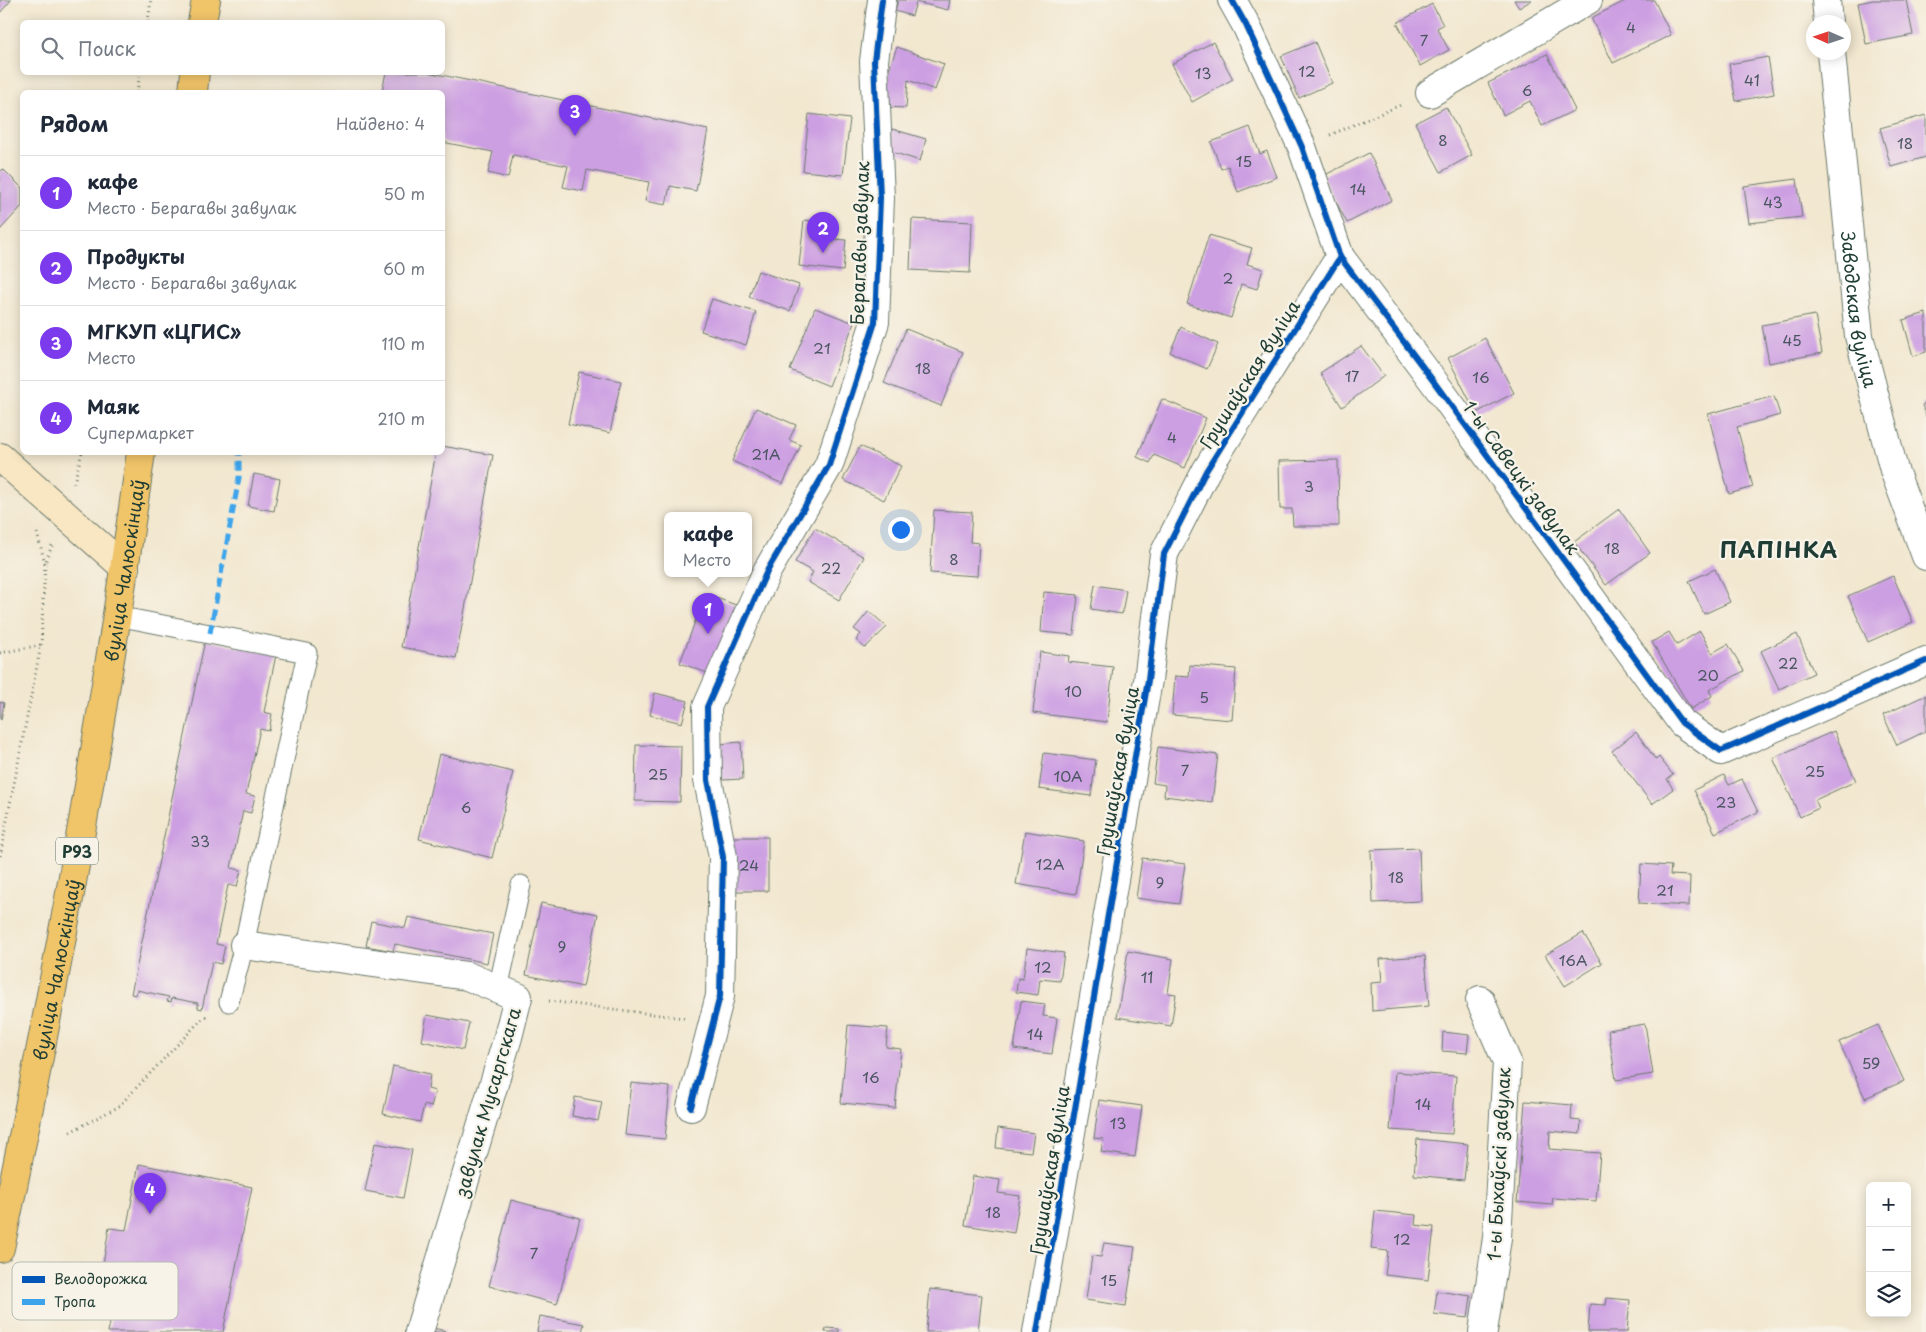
<!DOCTYPE html>
<html lang="ru">
<meta charset="utf-8">
<style>
:root{--surface:#fff;--page:#f2f2f3;--text:#1f2937;--muted:#747a83;--line:#e0e1e3;--accent:#7c3aed}
body{margin:0;font-family:"Playpen Sans",sans-serif;background:var(--page);color:var(--text)}
.controls{position:absolute;right:15px;bottom:15px;display:grid;overflow:hidden;border-radius:8px;box-shadow:0 2px 12px #0003}
.controls button{width:45px;height:45px;display:grid;place-items:center;padding:0;border:0;border-bottom:1px solid var(--line);background:var(--surface);color:var(--text);font:25px sans-serif}
.compass{position:absolute;left:1806px;top:15px;width:45px;height:45px;border-radius:50%;background:var(--surface);box-shadow:0 2px 12px #0003;rotate:273deg}
.you{position:absolute;left:900px;top:529px;width:18px;height:18px;margin:-12px;border:4px solid #fff;border-radius:50%;background:#1a73e8;box-shadow:0 0 0 8px #1a73e833}
.badge{display:grid;place-items:center;width:32px;height:32px;border-radius:50%;background:var(--accent);color:#fff;font-size:16px;font-weight:700}
.pin{position:absolute;translate:-50% -41px;filter:drop-shadow(0 1px 2px #0008)}
.pin::after{content:'';position:absolute;top:26px;width:18px;height:15px;background:inherit;clip-path:polygon(0 0,100% 0,50% 100%)}
.popup{position:absolute;left:664px;top:512px;width:88px;height:65px;box-sizing:border-box;display:grid;place-content:center;border-radius:8px;background:var(--surface);filter:drop-shadow(0 1px 4px #0005);font-size:16px;white-space:nowrap;color:var(--muted)}
.popup b{font-size:19px;color:var(--text)}
.popup::after{content:'';position:absolute;left:50%;top:100%;margin-left:-10px;border:10px solid transparent;border-top-color:var(--surface)}
.list{margin:0;padding:0;list-style:none}
h2{display:flex;justify-content:space-between;align-items:center;height:65px;margin:0;padding:0 20px;font-size:21px}
h2 small{font-size:16px;font-weight:400;color:var(--muted)}
.list li{display:grid;grid-template-columns:32px 1fr auto;gap:15px;align-items:center;box-sizing:border-box;height:75px;padding:0 20px;border-top:1px solid var(--line)}
.list b{display:block;font-size:19px;white-space:nowrap}
.list p{margin:0;font-size:16px;white-space:nowrap;color:var(--muted)}
.list em{font-size:16px;font-style:normal;color:var(--muted)}
.icon{flex:none;width:28px;height:28px;fill:none;stroke:currentColor;stroke-width:2;stroke-linecap:round;stroke-linejoin:round}
.map{position:relative;flex:none;width:1926px;height:1332px;overflow:hidden}
.search{position:absolute;background:var(--surface);box-shadow:0 2px 12px #0003;left:20px;top:20px;width:425px;height:55px;display:flex;align-items:center;gap:12px;box-sizing:border-box;padding:0 18px;border-radius:8px;color:var(--muted);font-size:19px}
.panel{position:absolute;background:var(--surface);box-shadow:0 2px 12px #0003;left:20px;top:90px;width:425px;height:365px;border-radius:8px}
.map>svg:first-child{display:block}
.building{fill:#cc9ee2}
.lines{fill:none;stroke-linecap:round;stroke-linejoin:round}
.lane-casing{stroke:#69786a;stroke-width:21}
.street-casing{stroke:#69786a;stroke-width:30}
.secondary-casing{stroke:#69786a;stroke-width:30}
.primary-casing{stroke:#69786a;stroke-width:30}
.path{stroke:#69786a;stroke-width:3;stroke-dasharray:1 4;stroke-linecap:butt}
.lane{stroke:#fff;stroke-width:19}
.street{stroke:#fff;stroke-width:28}
.secondary{stroke:#f9e7c3;stroke-width:28}
.primary{stroke:#f0c469;stroke-width:28}
.quiet{stroke:#3da4eb;stroke-width:5;stroke-dasharray:10 5;stroke-linecap:butt}
.cycleway-casing{stroke:#f7f3e8;stroke-width:9}
.cycleway{stroke:#0057b8;stroke-width:6}
.labels{text-anchor:middle;dominant-baseline:central;stroke-width:4.5;stroke-linejoin:round;paint-order:stroke}
.number-label{font-size:15px;fill:#4a5560}
.shield{fill:#f7f3e8;stroke:#60746a;stroke-width:1}
.shield-label{font-size:16px;font-weight:bold;fill:#1f3d34}
.street-label{font-size:18px;fill:#1f3d34;stroke:#f7f3e8}
.district-label{font-size:22px;font-weight:bold;letter-spacing:1px;fill:#1f3d34;stroke:#f7f3e8}
.key{fill:#f7f3e8;stroke:#b6bcb2;stroke-width:1}
.key-label{font-size:14px;fill:#1f3d34}
</style>
<div class="map">
<svg width="1926" height="1332" viewBox="0 0 1926 1332">
<rect width="100%" height="100%" fill="#f7f3e8"/>
<filter id="ink" filterUnits="userSpaceOnUse"><feTurbulence type="fractalNoise" baseFrequency=".02" numOctaves="2"/><feDisplacementMap in="SourceGraphic" scale="10" xChannelSelector="R" yChannelSelector="G"/><feConvolveMatrix kernelMatrix="1 2 1 2 8 2 1 2 1" color-interpolation-filters="sRGB"/></filter>
<filter id="wash" filterUnits="userSpaceOnUse"><feTurbulence type="fractalNoise" baseFrequency=".0096" numOctaves="4" result="noise"/><feDisplacementMap in="SourceGraphic" scale="20" xChannelSelector="R" yChannelSelector="G"/><feGaussianBlur stdDeviation="1.12" result="paint"/><feColorMatrix in="noise" values="0 0 0 0 0 0 0 0 0 0 0 0 0 0 0 0 0 1.4 0 .05"/><feComposite in="paint" operator="in"/></filter>
<g filter="url(#wash)">
<rect width="100%" height="100%" fill="#f2e7cf"/>
<g id="blocks">
<g class="building">
<polygon points="0,0 11,0 0,13"/>
<polygon points="898,0 950,0 948,10 916,2 912,16 895,11"/>
<polygon points="1514,0 1532,0 1519,8"/>
<polygon points="1627,0 1654,0 1671,35 1613,63 1591,18"/>
<polygon points="1873,0 1906,0 1913,35 1866,44 1858,3"/>
<polygon points="1432,4 1443,25 1437,28 1449,50 1420,66 1397,23"/>
<polygon points="1213,42 1233,79 1192,102 1172,64"/>
<polygon points="1315,42 1332,83 1299,98 1281,56"/>
<polygon points="897,47 944,64 935,90 908,80 906,108 884,107 888,72"/>
<polygon points="1547,54 1575,110 1542,126 1530,101 1503,115 1488,83"/>
<polygon points="1768,57 1774,94 1736,101 1729,64"/>
<polygon points="386,72 427,72 708,130 696,191 670,186 666,205 645,201 649,182 587,170 583,191 563,187 568,166 513,155 508,178 488,173 493,152 442,142 442,92 382,92"/>
<polygon points="1446,107 1472,155 1441,172 1415,123"/>
<polygon points="809,114 850,119 843,175 803,171"/>
<polygon points="1926,115 1926,157 1891,167 1880,128"/>
<polygon points="1250,127 1260,154 1267,151 1277,177 1238,192 1228,166 1221,169 1211,142"/>
<polygon points="892,129 926,139 920,161 886,150"/>
<polygon points="1369,153 1392,200 1347,223 1323,176"/>
<polygon points="3,169 22,188 22,206 0,230 0,172"/>
<polygon points="1797,179 1802,217 1749,223 1744,186"/>
<polygon points="912,219 972,222 970,273 910,270"/>
<polygon points="804,220 826,223 824,238 846,240 843,271 799,266"/>
<polygon points="1209,235 1252,248 1247,264 1263,269 1257,289 1241,284 1231,318 1187,304"/>
<polygon points="758,271 799,285 790,311 749,297"/>
<polygon points="712,299 756,312 746,345 701,331"/>
<polygon points="815,308 854,323 829,386 790,370"/>
<polygon points="1926,313 1926,352 1913,356 1903,320"/>
<polygon points="1815,315 1822,353 1769,363 1762,325"/>
<polygon points="1181,327 1218,344 1207,369 1170,352"/>
<polygon points="906,329 963,352 941,406 884,383"/>
<polygon points="1485,338 1514,393 1476,413 1448,358"/>
<polygon points="1361,346 1384,376 1342,407 1320,373"/>
<polygon points="579,372 621,381 610,433 568,424"/>
<polygon points="1774,396 1780,415 1737,427 1753,487 1729,494 1708,414"/>
<polygon points="1162,399 1206,418 1185,468 1154,455 1150,463 1137,457"/>
<polygon points="1926,403 1926,416 1922,405"/>
<polygon points="756,408 796,425 789,440 801,445 783,484 732,461"/>
<polygon points="442,446 493,455 456,658 401,647 436,452 442,452"/>
<polygon points="860,446 901,466 884,500 843,480"/>
<polygon points="1338,460 1339,526 1293,526 1292,509 1280,509 1279,461"/>
<polygon points="254,474 280,479 274,511 248,506"/>
<polygon points="1619,509 1650,553 1606,585 1574,542"/>
<polygon points="934,510 972,512 970,542 979,543 977,576 930,573"/>
<polygon points="815,528 864,557 839,600 808,582 813,572 795,562"/>
<polygon points="1715,569 1730,602 1704,614 1689,581"/>
<polygon points="1893,576 1913,622 1868,642 1848,596"/>
<polygon points="1095,585 1126,590 1122,614 1091,609"/>
<polygon points="1044,592 1078,595 1074,635 1041,632"/>
<polygon points="705,594 736,605 710,674 680,663"/>
<polygon points="869,611 887,627 865,648 856,640 861,634 854,629"/>
<polygon points="1700,631 1712,653 1728,644 1744,671 1709,690 1712,696 1691,709 1652,642 1669,632 1677,645"/>
<polygon points="1797,634 1814,673 1779,689 1761,651"/>
<polygon points="205,640 276,655 264,712 272,714 269,731 260,729 246,794 255,796 251,813 243,811 231,868 241,870 237,887 228,885 216,944 225,946 221,964 212,962 202,1009 198,1008 198,1003 172,998 171,1002 167,1001 169,997 137,990 136,995 131,994"/>
<polygon points="1040,652 1069,656 1068,662 1113,667 1107,722 1033,713"/>
<polygon points="1190,665 1236,669 1232,720 1172,715 1175,676 1189,677"/>
<polygon points="655,693 688,701 682,723 650,715"/>
<polygon points="1926,695 1926,731 1897,745 1883,715"/>
<polygon points="0,702 4,703 1,720 0,719"/>
<polygon points="1834,731 1856,781 1815,800 1819,808 1800,817 1773,758"/>
<polygon points="1636,732 1656,760 1659,757 1673,775 1667,779 1673,789 1652,804 1612,751"/>
<polygon points="741,742 743,779 722,780 719,744"/>
<polygon points="636,745 681,746 680,802 635,801"/>
<polygon points="1158,747 1218,755 1212,802 1164,796 1165,785 1153,783"/>
<polygon points="1044,753 1096,760 1091,796 1039,789"/>
<polygon points="439,754 513,772 492,858 419,839"/>
<polygon points="1724,775 1729,785 1742,779 1758,812 1715,833 1694,790"/>
<polygon points="1025,831 1084,841 1076,894 1016,884"/>
<polygon points="730,837 768,837 768,891 729,891"/>
<polygon points="1419,848 1421,901 1373,903 1371,850"/>
<polygon points="1142,858 1185,864 1179,904 1136,898"/>
<polygon points="1641,864 1671,866 1670,875 1690,876 1689,906 1639,903"/>
<polygon points="541,903 598,914 583,987 526,975"/>
<polygon points="408,917 493,934 487,963 395,944 393,951 366,946 371,921 405,928"/>
<polygon points="1583,933 1602,963 1565,986 1545,955"/>
<polygon points="1027,948 1064,953 1060,981 1040,979 1038,995 1016,992 1018,978 1023,979"/>
<polygon points="1128,951 1173,959 1168,993 1176,994 1171,1026 1117,1017"/>
<polygon points="1425,956 1429,1006 1372,1011 1371,983 1382,982 1380,959"/>
<polygon points="1021,1001 1045,1004 1043,1016 1057,1018 1052,1054 1014,1049"/>
<polygon points="427,1015 469,1023 463,1050 422,1041"/>
<polygon points="1645,1024 1653,1074 1616,1080 1608,1030"/>
<polygon points="848,1025 888,1028 886,1047 901,1049 895,1108 841,1103"/>
<polygon points="1878,1025 1904,1081 1865,1098 1839,1042"/>
<polygon points="1443,1032 1469,1035 1467,1053 1442,1051"/>
<polygon points="393,1066 430,1074 428,1089 435,1091 431,1107 424,1105 420,1122 383,1114"/>
<polygon points="1395,1072 1456,1076 1452,1134 1390,1130"/>
<polygon points="631,1083 670,1087 665,1139 625,1135"/>
<polygon points="575,1097 602,1102 598,1121 572,1116"/>
<polygon points="1099,1100 1142,1106 1135,1157 1101,1152 1103,1139 1094,1138"/>
<polygon points="1525,1101 1572,1105 1571,1120 1581,1121 1580,1134 1550,1131 1549,1149 1600,1153 1596,1201 1553,1198 1552,1205 1517,1202"/>
<polygon points="998,1128 1034,1133 1031,1152 996,1148"/>
<polygon points="1417,1139 1468,1144 1464,1180 1414,1175"/>
<polygon points="375,1143 412,1150 403,1198 365,1191"/>
<polygon points="139,1164 252,1187 223,1332 108,1332 114,1303 97,1300 109,1228 126,1230"/>
<polygon points="973,1176 1000,1180 998,1193 1020,1196 1014,1233 965,1225"/>
<polygon points="511,1200 580,1218 557,1304 489,1286"/>
<polygon points="1375,1211 1416,1215 1415,1225 1434,1227 1428,1280 1385,1275 1388,1251 1371,1249"/>
<polygon points="1104,1243 1135,1247 1126,1306 1086,1300 1092,1256 1101,1257"/>
<polygon points="930,1289 982,1295 978,1332 926,1332"/>
<polygon points="1437,1291 1471,1296 1468,1318 1434,1314"/>
<polygon points="1607,1298 1630,1300 1627,1332 1588,1332 1590,1304 1606,1305"/>
<polygon points="540,1316 584,1324 582,1332 537,1332"/>
<polygon points="433,1328 446,1331 446,1332 432,1332"/>
<polygon points="826,1328 839,1329 839,1332 825,1332"/>
</g>
</g>
</g>
<g filter="url(#ink)">
<use href="#blocks" fill-opacity="0" stroke="#69786a" stroke-width="1"/>
<g class="lines">
<defs>
<g id="lane">
<polyline points="117,616 307,653 244,945 229,1002"/>
<polyline points="498,989 521,885"/>
</g>
<g id="street">
<polyline points="1232,0 1246,25 1302,147 1340,257 1434,382 1682,723 1721,751 1926,661"/>
<polyline points="1826,0 1828,22"/>
<path id="s1" d="M1831,52L1859,336L1894,470L1926,556"/>
<polyline points="1430,93 1588,0"/>
<polyline points="244,945 467,976 518,997 508,1037 419,1332"/>
<polyline points="1480,1000 1507,1062 1497,1238 1483,1332"/>
<polyline points="691,1107 720,996 723,857 708,780 707,707 767,571 829,465 875,322 880,198 874,61 882,0"/>
<polyline points="1037,1332 1148,680 1164,554 1206,471 1340,257"/>
</g>
<polyline id="secondary" points="0,457 125,568"/>
<g id="primary">
<polyline points="202,22 206,0"/>
<polyline points="193,92 195,72"/>
<path id="s2" d="M0,1248C56,984 104,719 141,452"/>
</g>
</defs>
<use href="#lane" class="lane-casing"/>
<use href="#street" class="street-casing"/>
<use href="#secondary" class="secondary-casing"/>
<use href="#primary" class="primary-casing"/>
<g class="path">
<polyline points="148,22 151,0"/>
<polyline points="137,92 140,72"/>
<polyline points="1330,135 1403,104"/>
<polyline points="74,483 82,452"/>
<polyline points="37,533 45,563"/>
<polyline points="0,653 41,645"/>
<polyline points="0,856 41,645 45,563 53,543"/>
<polyline points="549,1001 684,1018"/>
<polyline points="70,1132 118,1107 200,1021 207,1016"/>
</g>
<use href="#lane" class="lane"/>
<use href="#street" class="street"/>
<use href="#secondary" class="secondary"/>
<use href="#primary" class="primary"/>
<polyline class="quiet" points="210,633 239,478 239,452"/>
<defs>
<g id="cycleway">
<polyline points="1232,0 1246,25 1302,147 1340,257 1434,382 1682,723 1721,751 1926,661"/>
<polyline points="691,1107 720,996 723,857 708,780 707,707 767,571 829,465 875,322 880,198 874,61 882,0"/>
<polyline points="1037,1332 1148,680 1164,554 1206,471 1340,257"/>
</g>
</defs>
<use href="#cycleway" class="cycleway-casing"/>
<use href="#cycleway" class="cycleway"/>
</g>
</g>
<g class="labels">
<g class="number-label">
<text x="1631" y="26">4</text>
<text x="1424" y="39">7</text>
<text x="1307" y="70">12</text>
<text x="1203" y="72">13</text>
<text x="1752" y="79">41</text>
<text x="1527" y="89">6</text>
<text x="1443" y="139">8</text>
<text x="1905" y="142">18</text>
<text x="1244" y="160">15</text>
<text x="1358" y="188">14</text>
<text x="1773" y="201">43</text>
<text x="1228" y="277">2</text>
<text x="1792" y="339">45</text>
<text x="822" y="347">21</text>
<text x="923" y="367">18</text>
<text x="1352" y="375">17</text>
<text x="1481" y="376">16</text>
<text x="1172" y="436">4</text>
<text x="766" y="453">21А</text>
<text x="1309" y="485">3</text>
<text x="1612" y="547">18</text>
<text x="954" y="558">8</text>
<text x="831" y="567">22</text>
<text x="1788" y="662">22</text>
<text x="1708" y="674">20</text>
<text x="1073" y="690">10</text>
<text x="1204" y="696">5</text>
<text x="1185" y="769">7</text>
<text x="1815" y="770">25</text>
<text x="658" y="773">25</text>
<text x="1068" y="775">10А</text>
<text x="1726" y="801">23</text>
<text x="466" y="806">6</text>
<text x="200" y="840">33</text>
<text x="1050" y="863">12А</text>
<text x="749" y="864">24</text>
<text x="1396" y="876">18</text>
<text x="1160" y="881">9</text>
<text x="1665" y="889">21</text>
<text x="562" y="945">9</text>
<text x="1573" y="959">16А</text>
<text x="1043" y="966">12</text>
<text x="1147" y="976">11</text>
<text x="1035" y="1033">14</text>
<text x="1871" y="1062">59</text>
<text x="871" y="1076">16</text>
<text x="1423" y="1103">14</text>
<text x="1118" y="1122">13</text>
<text x="993" y="1211">18</text>
<text x="1402" y="1238">12</text>
<text x="534" y="1252">7</text>
<text x="1109" y="1279">15</text>
</g>
<rect class="shield" x="56" y="837.5" width="42" height="27" rx="4"/>
<g class="shield-label">
<text x="77" y="851">Р93</text>
</g>
<g class="street-label">
<text transform="translate(859 243) rotate(-88)">Берагавы завулак</text>
<text stroke="none"><textPath href="#s1" startOffset="259">Заводская вуліца</textPath></text>
<text transform="translate(1249 374) rotate(-58)">Грушаўская вуліца</text>
<text transform="translate(1522 477) rotate(54)">1-ы Савецкі завулак</text>
<text stroke="none"><textPath href="#s2" startOffset="689">вуліца Чалюскінцаў</textPath></text>
<text transform="translate(1117 771) rotate(-80)">Грушаўская вуліца</text>
<text stroke="none"><textPath href="#s2" startOffset="284">вуліца Чалюскінцаў</textPath></text>
<text transform="translate(487 1102) rotate(-74)">завулак Мусаргскага</text>
<text transform="translate(1498 1164) rotate(-87)">1-ы Быхаўскі завулак</text>
<text transform="translate(1049 1170) rotate(-81)">Грушаўская вуліца</text>
</g>
<g class="district-label">
<text x="1779" y="548">ПАПІНКА</text>
</g>
</g>
<rect x="12" y="1262" width="166" height="58" rx="8" class="key"/>
<rect x="22" y="1276" width="23" height="7" fill="#0057b8"/>
<rect x="22" y="1299" width="23" height="6" fill="#3da4eb"/>
<g class="key-label">
<text x="54" y="1284">Велодорожка</text>
<text x="54" y="1307">Тропа</text>
</g>
</svg>
<div class="controls">
<button>+</button>
<button>−</button>
<button><svg class="icon" aria-label="layers" viewBox="0 0 24 24"><path d="M12 4l9 5-9 5-9-5zM3 14l9 5 9-5"/></svg></button>
</div>
<svg class="compass" viewBox="-18 -18 36 36"><path d="M0-13l5 13h-10z" fill="#e53935"/><path d="M0 13l5-13h-10z" fill="#747a83"/></svg>
<div class="you"></div>
<div class="pin badge" style="left:708px;top:634px">1</div>
<div class="popup"><b>кафе</b>Место</div>
<div class="pin badge" style="left:823px;top:253px">2</div>
<div class="pin badge" style="left:575px;top:136px">3</div>
<div class="pin badge" style="left:150px;top:1214px">4</div>
<div class="search"><svg class="icon" aria-label="search" viewBox="0 0 24 24"><circle cx="10" cy="10" r="6"/><path d="M15 15l6 6"/></svg>Поиск</div>
<section class="panel">
<h2>Рядом<small>Найдено: 4</small></h2>
<ul class="list">
<li><span class="badge">1</span><div><b>кафе</b><p>Место · Берагавы завулак</p></div><em>50 m</em></li>
<li><span class="badge">2</span><div><b>Продукты</b><p>Место · Берагавы завулак</p></div><em>60 m</em></li>
<li><span class="badge">3</span><div><b>МГКУП «ЦГИС»</b><p>Место</p></div><em>110 m</em></li>
<li><span class="badge">4</span><div><b>Маяк</b><p>Супермаркет</p></div><em>210 m</em></li>
</ul>
</section>
</div>
